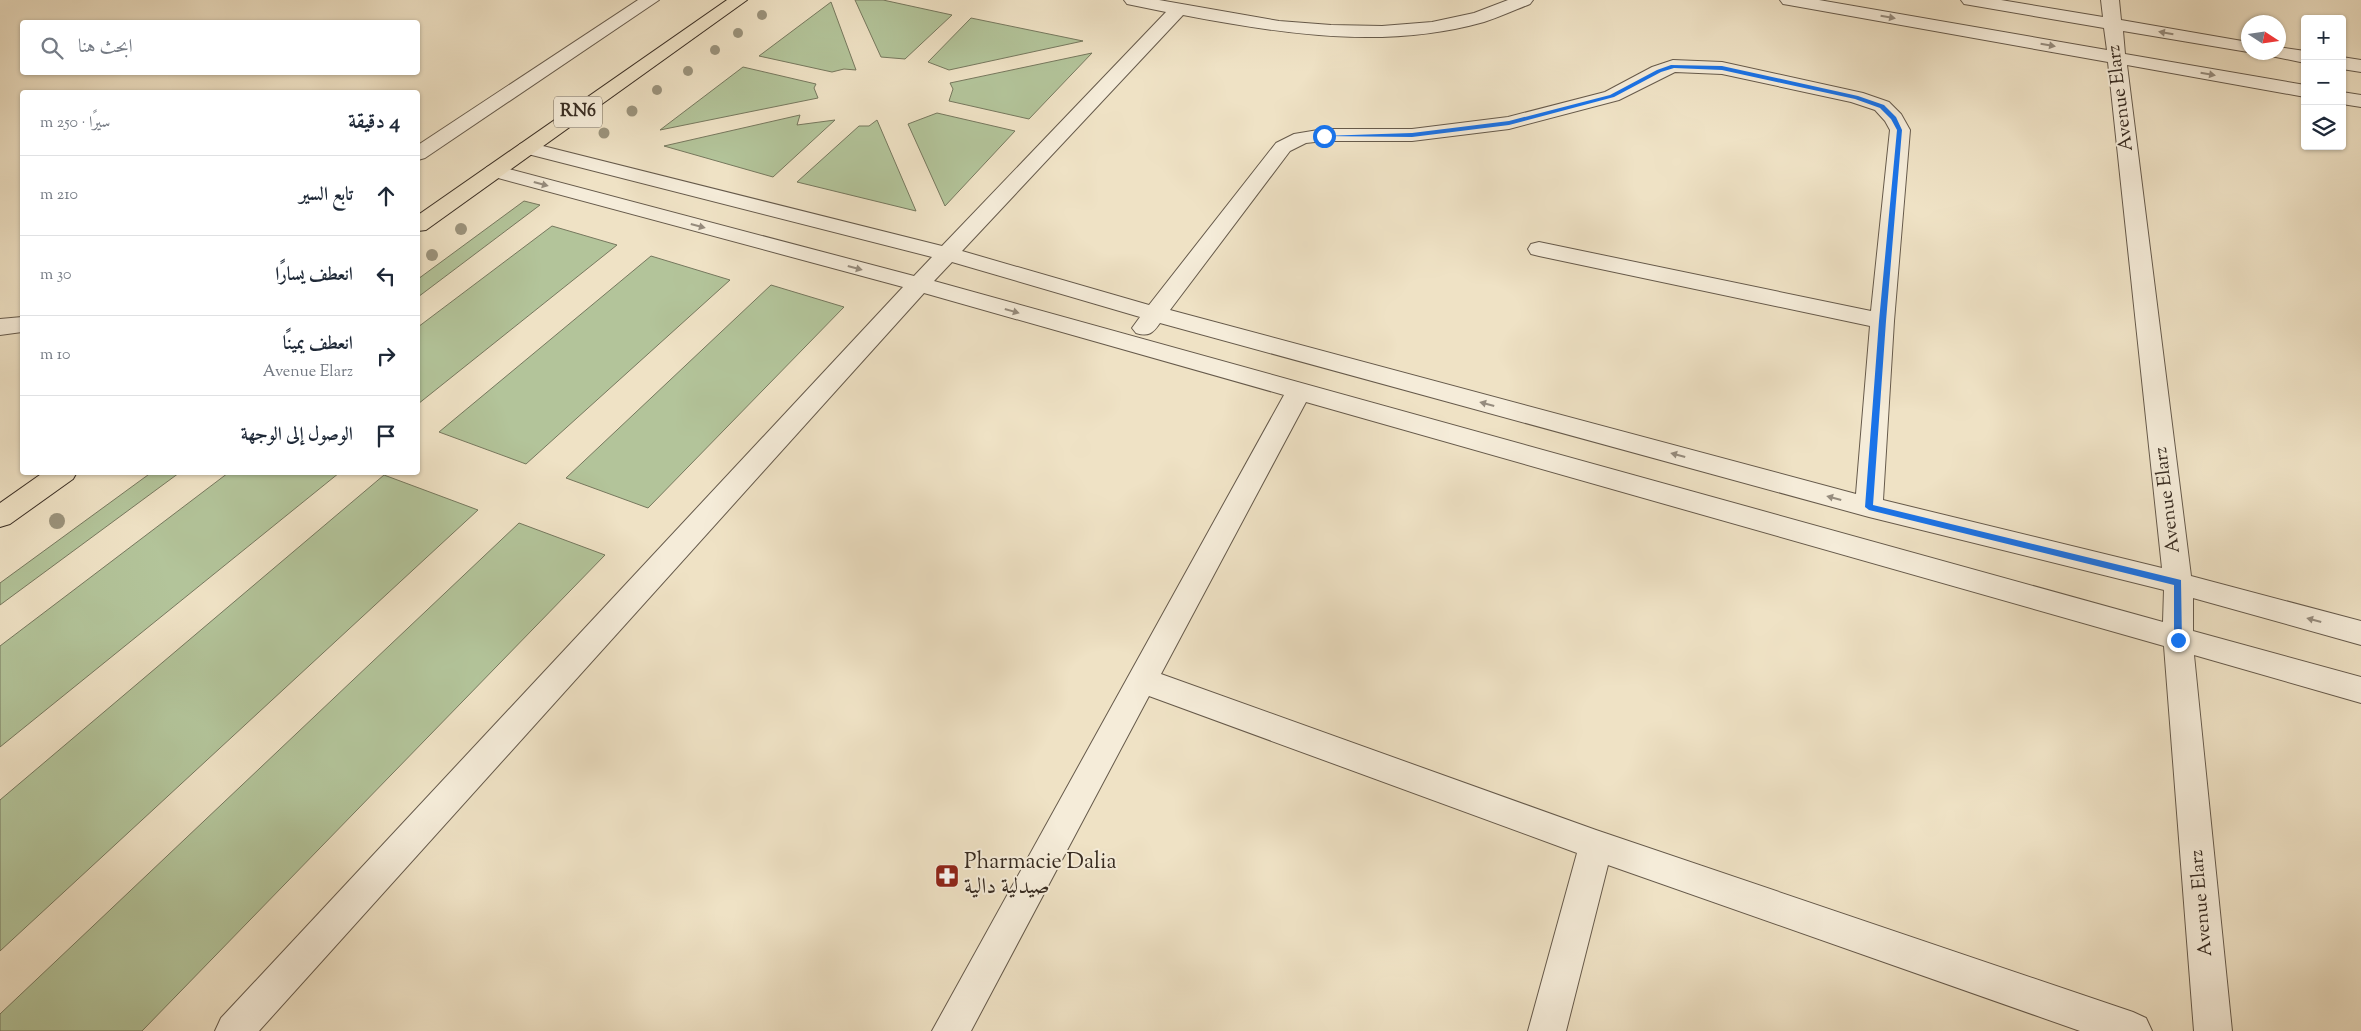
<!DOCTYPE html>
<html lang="ar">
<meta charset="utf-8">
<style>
:root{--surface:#fff;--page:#f2f2f3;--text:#1f2937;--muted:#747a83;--line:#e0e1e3}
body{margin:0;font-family:"Sorts Mill Goudy",Amiri,serif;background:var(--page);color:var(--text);direction:rtl}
.controls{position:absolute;right:15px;top:15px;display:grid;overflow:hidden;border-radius:5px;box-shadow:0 1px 4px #0004}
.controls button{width:45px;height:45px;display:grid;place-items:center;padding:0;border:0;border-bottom:1px solid var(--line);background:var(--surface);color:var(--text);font:25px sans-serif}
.compass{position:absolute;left:2241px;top:15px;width:45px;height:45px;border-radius:50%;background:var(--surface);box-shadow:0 1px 4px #0004;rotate:102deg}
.stop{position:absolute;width:15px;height:15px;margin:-11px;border:4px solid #1a73e8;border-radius:50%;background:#fff}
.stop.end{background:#1a73e8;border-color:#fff;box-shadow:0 1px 5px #0008}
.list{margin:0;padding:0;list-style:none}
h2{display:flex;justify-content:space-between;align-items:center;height:65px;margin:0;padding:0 20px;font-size:21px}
h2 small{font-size:16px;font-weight:400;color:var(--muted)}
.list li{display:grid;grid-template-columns:32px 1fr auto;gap:15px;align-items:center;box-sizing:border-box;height:80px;padding:0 20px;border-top:1px solid var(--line)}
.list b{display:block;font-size:19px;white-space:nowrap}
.list p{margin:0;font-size:16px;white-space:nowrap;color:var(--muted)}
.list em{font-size:16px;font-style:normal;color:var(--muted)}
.icon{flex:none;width:28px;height:28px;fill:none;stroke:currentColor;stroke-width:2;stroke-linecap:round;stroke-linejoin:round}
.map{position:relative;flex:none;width:2361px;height:1031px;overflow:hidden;direction:ltr}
.search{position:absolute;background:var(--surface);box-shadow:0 1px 4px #0004;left:20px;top:20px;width:400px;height:55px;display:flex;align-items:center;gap:12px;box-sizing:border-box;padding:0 18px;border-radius:5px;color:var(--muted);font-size:19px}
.panel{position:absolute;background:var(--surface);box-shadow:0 1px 4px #0004;left:20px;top:90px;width:400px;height:385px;border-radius:5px;direction:rtl}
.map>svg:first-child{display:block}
.green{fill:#b3c49a;stroke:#76785e}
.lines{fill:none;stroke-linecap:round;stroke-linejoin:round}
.lane-casing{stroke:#665a4b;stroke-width:2}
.street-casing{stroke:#665a4b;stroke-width:2}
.primary-casing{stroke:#382c22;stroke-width:2}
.lane{fill:#f5ecd9;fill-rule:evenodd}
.street{fill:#f5ecd9;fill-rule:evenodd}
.primary{fill:#efe2c5;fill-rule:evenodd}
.tree{fill:#9b937c}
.oneway{fill:#968c7e}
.route{fill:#1a73e8}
.labels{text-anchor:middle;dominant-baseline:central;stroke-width:4;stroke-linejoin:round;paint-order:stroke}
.shield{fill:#f5ecd9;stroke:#716659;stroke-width:1}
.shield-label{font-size:18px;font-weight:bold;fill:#382c22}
.street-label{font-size:19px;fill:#382c22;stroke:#f5ecd9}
.near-poi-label{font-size:22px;fill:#382c22;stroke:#f5ecd9;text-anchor:start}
</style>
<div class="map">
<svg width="2361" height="1031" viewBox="0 0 2361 1031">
<rect width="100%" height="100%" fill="#efe2c5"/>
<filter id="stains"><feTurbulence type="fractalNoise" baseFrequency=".004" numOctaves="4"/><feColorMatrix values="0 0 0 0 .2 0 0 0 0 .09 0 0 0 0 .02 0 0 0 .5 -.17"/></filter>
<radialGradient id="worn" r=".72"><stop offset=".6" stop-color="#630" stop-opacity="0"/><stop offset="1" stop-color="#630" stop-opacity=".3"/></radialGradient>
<g class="green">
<polygon points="855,0 883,0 952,15 905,59 881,57"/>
<polygon points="831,2 856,70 844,69 832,72 759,56"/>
<polygon points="971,18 1083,41 949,70 928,62"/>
<polygon points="1092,53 1029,119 949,101 953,89 950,83"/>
<polygon points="743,67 816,84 814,88 818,98 660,130"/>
<polygon points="937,113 1015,131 945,206 908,124"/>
<polygon points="800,115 797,125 835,120 773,177 664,146"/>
<polygon points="877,120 916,211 797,182 859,126 869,126"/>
<polygon points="524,201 540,205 418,297 418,279"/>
<polygon points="552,226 617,245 418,404 418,327"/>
<polygon points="651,256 730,280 526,464 439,432"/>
<polygon points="771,285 844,307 648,508 566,478"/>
<polygon points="152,472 179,473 0,605 0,583"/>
<polygon points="228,473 339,473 0,747 0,646"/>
<polygon points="384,475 478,510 0,951 0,800"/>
<polygon points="519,523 605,555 142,1031 0,1031 0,1014"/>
</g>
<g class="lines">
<defs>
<polygon id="lane" points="638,0 659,0 425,158 418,160 418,145"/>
<g id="street">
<path d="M1124,0H1159L1279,21L1331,25L1382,26L1432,22L1474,13L1508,0H1533L1530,4C1515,10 1500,17 1484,22C1385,50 1282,34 1183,15L962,251L1149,305L1276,143L1294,134L1324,129H1412L1508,117L1605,92L1652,67L1673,60L1722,62L1863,93L1889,102L1901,114L1910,130L1894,321L1883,500L2162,568L2108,62L1789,5L1783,4L1780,0H1819L2107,50L2104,28L1970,5L1964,4L1961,0H2001L2103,17L2101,0H2119L2121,20L2248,42V52L2123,31L2125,54L2305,85V97L2127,65L2191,576L2361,621V645L2193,598V631L2361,677V703L2194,655L2232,1031H2194L2164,646L1306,402L1161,674L1596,830L2133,1012L2146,1018L2152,1031H2080L1608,865L1566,1031H1528L1577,853L1149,696L971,1031H932L1284,395L924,293L259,1031H215L221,1018L903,287L487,175L484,171L487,167L494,165L501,167L914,276L932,257L520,152L517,148L520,144L527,142L942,246L1166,12L1127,4ZM1675,72L1722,74L1851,102L1875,110L1885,121L1890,130L1871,311L1539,242L1531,244L1528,249L1531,254L1539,256L1870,326L1856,494L1170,310L1290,151L1306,143L1324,141H1412L1509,129L1619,100ZM952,262L1140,317L1132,328L1136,333C1149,337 1153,333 1160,323L1869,517L2164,590L2163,622L934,281Z"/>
<polygon points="2278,47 2305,51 2305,63 2271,56 2269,52 2278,52"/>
<polygon points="2342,57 2361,60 2361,72 2342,69"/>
<polygon points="2342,92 2361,95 2361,107 2342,104"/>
<polygon points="22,317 22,332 0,335 0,319"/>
</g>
<g id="primary">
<polygon points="727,0 747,0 426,230 418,231 418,215"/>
<polygon points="44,472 77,472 73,479 10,524 0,527 0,503"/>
</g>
</defs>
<use href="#lane" class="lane-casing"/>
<use href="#street" class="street-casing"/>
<use href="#primary" class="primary-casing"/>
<use href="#lane" class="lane"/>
<use href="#street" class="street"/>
<use href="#primary" class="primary"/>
</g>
<g class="tree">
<circle cx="762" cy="15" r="5"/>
<circle cx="738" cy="33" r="5"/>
<circle cx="715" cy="50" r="5"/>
<circle cx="688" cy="71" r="5"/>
<circle cx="657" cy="90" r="5"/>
<circle cx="632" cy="111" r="5.5"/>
<circle cx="604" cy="133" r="5.5"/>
<circle cx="461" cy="229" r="6"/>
<circle cx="432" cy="255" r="6"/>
<circle cx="57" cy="521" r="8"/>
</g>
<defs><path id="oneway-solid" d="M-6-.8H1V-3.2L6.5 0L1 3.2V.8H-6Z" transform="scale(1.25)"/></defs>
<g class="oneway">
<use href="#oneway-solid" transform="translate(1888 17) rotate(10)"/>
<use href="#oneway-solid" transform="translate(2166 33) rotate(-170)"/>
<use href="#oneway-solid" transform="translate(2048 45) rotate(10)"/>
<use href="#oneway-solid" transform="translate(2208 74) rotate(10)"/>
<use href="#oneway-solid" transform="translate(541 184) rotate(15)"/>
<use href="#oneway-solid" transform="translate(698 226) rotate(15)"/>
<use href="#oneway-solid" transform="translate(855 268) rotate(15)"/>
<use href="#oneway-solid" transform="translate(1012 311) rotate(16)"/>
<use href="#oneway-solid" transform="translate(1487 404) rotate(-165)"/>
<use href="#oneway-solid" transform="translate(1678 455) rotate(-165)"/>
<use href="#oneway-solid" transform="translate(1834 498) rotate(-165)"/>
<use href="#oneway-solid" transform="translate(2314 620) rotate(-165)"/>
</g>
<polygon class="route" points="1671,65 1722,66 1858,96 1884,105 1896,117 1902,130 1886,321 1873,505 2181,580 2182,642 2178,643 2174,640 2174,585 1869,510 1865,507 1879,321 1897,130 1891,119 1880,108 1855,99 1722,70 1674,68 1661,72 1614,97 1509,125 1412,137 1321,136 1412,133 1509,121 1610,95 1657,70"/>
<defs>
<symbol id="pharmacy-square" viewBox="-11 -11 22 22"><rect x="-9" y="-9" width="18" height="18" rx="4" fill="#8f2418" stroke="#f5ecd9"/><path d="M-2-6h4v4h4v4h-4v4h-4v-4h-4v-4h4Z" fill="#fff"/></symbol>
</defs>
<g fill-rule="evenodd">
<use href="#pharmacy-square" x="933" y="862" width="28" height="28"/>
</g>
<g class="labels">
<rect class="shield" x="554" y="96.5" width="48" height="31" rx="4"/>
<g class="shield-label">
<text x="578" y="112">RN6</text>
</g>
<g class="street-label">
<text transform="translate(2121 98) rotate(-97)">Avenue Elarz</text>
<text transform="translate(2168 500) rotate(-97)">Avenue Elarz</text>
<text transform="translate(2202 903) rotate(-95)">Avenue Elarz</text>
</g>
<g class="near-poi-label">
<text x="964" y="863">Pharmacie Dalia<tspan x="964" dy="25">صيدلية دالية</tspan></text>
</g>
</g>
<rect width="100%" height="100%" filter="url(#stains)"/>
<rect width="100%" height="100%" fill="url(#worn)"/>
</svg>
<div class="controls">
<button>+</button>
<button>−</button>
<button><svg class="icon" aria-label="layers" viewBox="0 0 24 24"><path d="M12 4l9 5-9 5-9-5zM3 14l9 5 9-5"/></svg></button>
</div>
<svg class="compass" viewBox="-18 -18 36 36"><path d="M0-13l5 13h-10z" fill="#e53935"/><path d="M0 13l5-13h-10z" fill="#747a83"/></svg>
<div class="stop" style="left:1324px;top:136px"></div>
<div class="stop end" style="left:2178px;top:640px"></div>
<div class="search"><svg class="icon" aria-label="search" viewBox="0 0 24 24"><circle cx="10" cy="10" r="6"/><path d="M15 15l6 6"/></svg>ابحث هنا</div>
<section class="panel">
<h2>4 دقيقة<small>سيرًا · 250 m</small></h2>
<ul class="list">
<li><svg class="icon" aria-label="ahead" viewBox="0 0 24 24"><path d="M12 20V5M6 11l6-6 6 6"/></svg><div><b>تابع السير</b></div><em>210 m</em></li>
<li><svg class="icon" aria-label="left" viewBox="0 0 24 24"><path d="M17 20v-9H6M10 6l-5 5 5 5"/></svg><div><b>انعطف يسارًا</b></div><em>30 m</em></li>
<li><svg class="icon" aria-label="right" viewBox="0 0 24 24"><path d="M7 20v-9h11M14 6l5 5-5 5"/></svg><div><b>انعطف يمينًا</b><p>Avenue Elarz</p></div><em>10 m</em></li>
<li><svg class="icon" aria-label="arrive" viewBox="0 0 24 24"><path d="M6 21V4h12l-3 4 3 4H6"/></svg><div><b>الوصول إلى الوجهة</b></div></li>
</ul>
</section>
</div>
